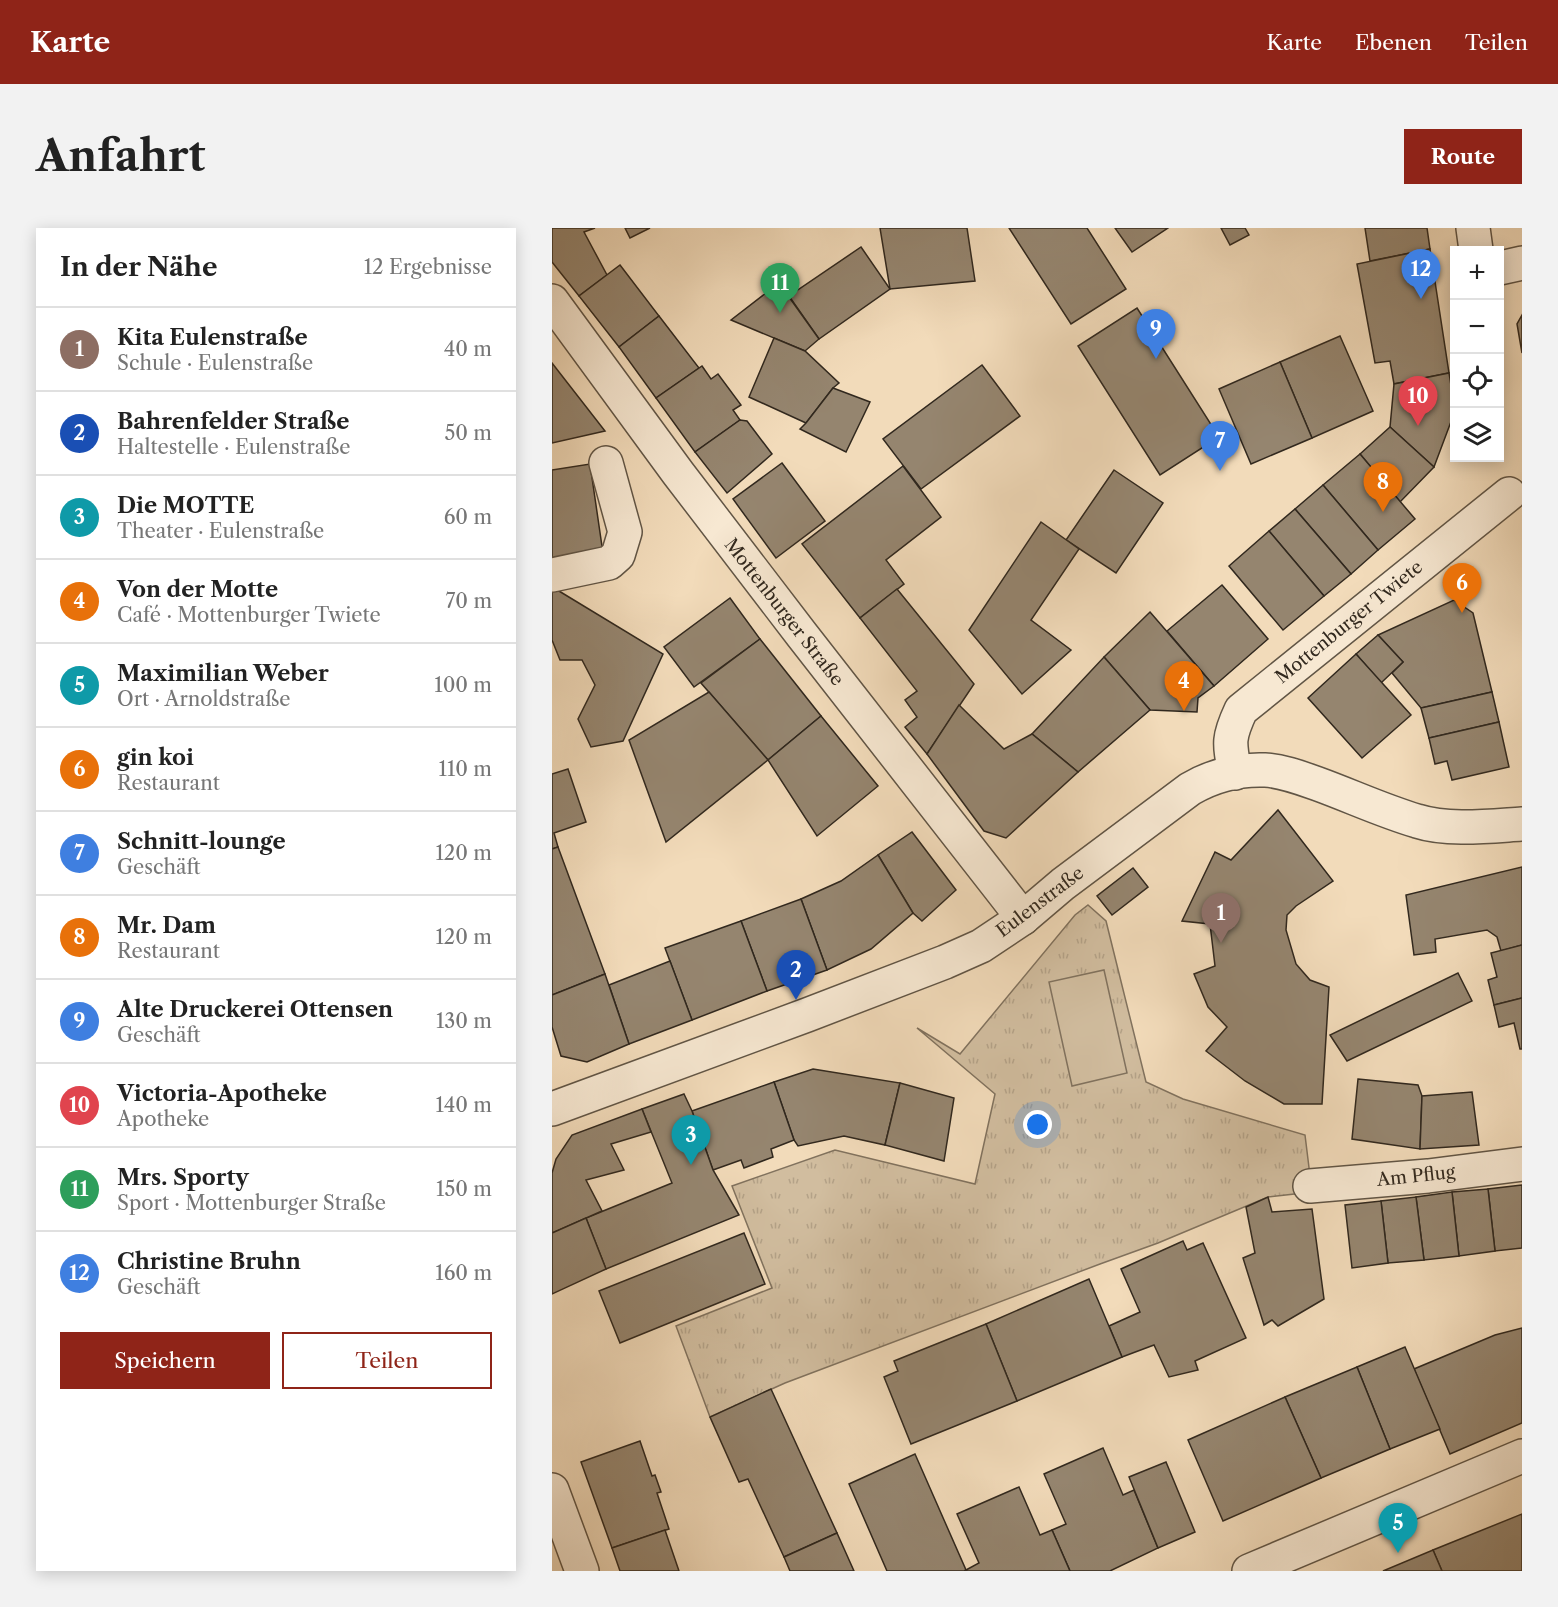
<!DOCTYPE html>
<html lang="de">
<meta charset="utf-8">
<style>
:root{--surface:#fff;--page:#f2f2f2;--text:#222;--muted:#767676;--line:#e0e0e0;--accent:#8f2418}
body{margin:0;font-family:"Libre Caslon Text",serif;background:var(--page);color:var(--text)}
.controls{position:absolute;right:18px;top:18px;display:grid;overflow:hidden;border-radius:0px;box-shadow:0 3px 15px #0003}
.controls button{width:54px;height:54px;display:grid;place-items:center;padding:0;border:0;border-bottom:2px solid var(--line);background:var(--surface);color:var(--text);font:30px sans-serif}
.you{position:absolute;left:486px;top:897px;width:21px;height:21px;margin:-15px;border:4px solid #fff;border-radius:50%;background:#1a73e8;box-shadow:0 0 0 9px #1a73e833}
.badge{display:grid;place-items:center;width:39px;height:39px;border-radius:50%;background:var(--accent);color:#fff;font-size:20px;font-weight:700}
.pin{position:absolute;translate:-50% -50px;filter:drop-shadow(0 2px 3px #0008)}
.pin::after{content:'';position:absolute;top:32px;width:21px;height:18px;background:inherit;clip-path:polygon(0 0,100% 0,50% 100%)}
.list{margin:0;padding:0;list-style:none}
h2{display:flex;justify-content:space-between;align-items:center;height:78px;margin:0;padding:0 24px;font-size:26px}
h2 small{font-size:20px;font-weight:400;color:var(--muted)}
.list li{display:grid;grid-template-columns:39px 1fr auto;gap:18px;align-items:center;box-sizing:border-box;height:84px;padding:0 24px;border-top:2px solid var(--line)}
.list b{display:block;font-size:22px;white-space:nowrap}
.list p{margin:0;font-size:20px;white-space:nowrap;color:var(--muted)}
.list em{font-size:20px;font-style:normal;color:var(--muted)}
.actions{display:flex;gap:12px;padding:18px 24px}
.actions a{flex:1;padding:14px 0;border:2px solid var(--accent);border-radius:0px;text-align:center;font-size:21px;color:var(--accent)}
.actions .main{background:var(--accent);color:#fff}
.icon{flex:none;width:33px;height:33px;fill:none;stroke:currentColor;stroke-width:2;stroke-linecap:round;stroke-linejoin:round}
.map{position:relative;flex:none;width:970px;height:1343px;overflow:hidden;border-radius:0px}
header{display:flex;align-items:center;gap:36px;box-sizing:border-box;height:84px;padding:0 30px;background:var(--accent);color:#fff}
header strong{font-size:28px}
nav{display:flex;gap:33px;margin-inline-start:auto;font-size:21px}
.intro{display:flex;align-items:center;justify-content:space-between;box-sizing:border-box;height:144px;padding:0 36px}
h1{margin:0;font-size:42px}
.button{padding:15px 27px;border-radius:0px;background:var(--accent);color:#fff;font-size:21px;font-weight:700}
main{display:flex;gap:36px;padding:0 36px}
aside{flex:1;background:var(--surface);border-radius:0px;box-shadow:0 3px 15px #0003}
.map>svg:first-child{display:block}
.grass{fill:url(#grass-tufts);stroke:#81725e;stroke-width:1.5}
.garden{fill:#d1bd9f;stroke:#81725e;stroke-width:1.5}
.building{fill:#95856f;stroke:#31281e;stroke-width:1.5}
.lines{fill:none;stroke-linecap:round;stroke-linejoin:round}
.minor-casing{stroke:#615545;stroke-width:36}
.minor{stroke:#f7e8d2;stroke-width:33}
.labels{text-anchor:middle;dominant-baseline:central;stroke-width:4.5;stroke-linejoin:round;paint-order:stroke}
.street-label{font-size:18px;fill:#31281e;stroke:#f7e8d2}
</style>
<header>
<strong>Karte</strong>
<nav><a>Karte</a><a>Ebenen</a><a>Teilen</a></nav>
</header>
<div class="intro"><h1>Anfahrt</h1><a class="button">Route</a></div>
<main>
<aside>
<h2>In der Nähe<small>12 Ergebnisse</small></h2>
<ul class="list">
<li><span class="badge" style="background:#8d6e63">1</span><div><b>Kita Eulenstraße</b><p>Schule · Eulenstraße</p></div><em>40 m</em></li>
<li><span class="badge" style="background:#1a4fb4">2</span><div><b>Bahrenfelder Straße</b><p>Haltestelle · Eulenstraße</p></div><em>50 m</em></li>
<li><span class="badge" style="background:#0f9aa8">3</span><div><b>Die MOTTE</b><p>Theater · Eulenstraße</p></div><em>60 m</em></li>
<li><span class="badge" style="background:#e8710a">4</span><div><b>Von der Motte</b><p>Café · Mottenburger Twiete</p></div><em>70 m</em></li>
<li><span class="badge" style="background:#0f9aa8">5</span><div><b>Maximilian Weber</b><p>Ort · Arnoldstraße</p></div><em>100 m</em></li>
<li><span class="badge" style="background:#e8710a">6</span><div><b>gin koi</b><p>Restaurant</p></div><em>110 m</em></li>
<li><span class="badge" style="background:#3f7fe0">7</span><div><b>Schnitt-lounge</b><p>Geschäft</p></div><em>120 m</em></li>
<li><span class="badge" style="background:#e8710a">8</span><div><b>Mr. Dam</b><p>Restaurant</p></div><em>120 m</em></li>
<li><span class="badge" style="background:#3f7fe0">9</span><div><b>Alte Druckerei Ottensen</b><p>Geschäft</p></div><em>130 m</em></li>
<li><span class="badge" style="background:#e0444e">10</span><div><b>Victoria-Apotheke</b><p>Apotheke</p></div><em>140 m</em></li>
<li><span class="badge" style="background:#2e9e5b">11</span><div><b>Mrs. Sporty</b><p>Sport · Mottenburger Straße</p></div><em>150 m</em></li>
<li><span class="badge" style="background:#3f7fe0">12</span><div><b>Christine Bruhn</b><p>Geschäft</p></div><em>160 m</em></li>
</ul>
<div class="actions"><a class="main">Speichern</a><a>Teilen</a></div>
</aside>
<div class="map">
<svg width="970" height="1343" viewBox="0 0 970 1343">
<defs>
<pattern id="grass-tufts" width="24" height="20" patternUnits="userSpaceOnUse" patternTransform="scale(1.5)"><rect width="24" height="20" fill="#d1bd9f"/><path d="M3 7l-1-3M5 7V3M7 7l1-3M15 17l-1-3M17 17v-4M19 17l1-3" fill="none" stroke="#b4a288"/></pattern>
</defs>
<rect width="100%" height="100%" fill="#f2dbba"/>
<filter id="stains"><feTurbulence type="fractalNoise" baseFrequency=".00333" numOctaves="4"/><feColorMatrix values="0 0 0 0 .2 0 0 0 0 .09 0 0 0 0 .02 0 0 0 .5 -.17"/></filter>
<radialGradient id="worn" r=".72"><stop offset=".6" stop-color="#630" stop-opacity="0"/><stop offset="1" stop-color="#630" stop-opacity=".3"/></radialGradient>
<polygon class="grass" points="536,677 554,693 594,854 631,871 753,907 760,964 716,969 606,1015 548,1036 233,1155 158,1189 124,1098 220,1060 180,958 283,922 423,956 443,866 365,800 408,826 523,687"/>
<polygon class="garden" points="552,742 575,845 520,858 497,754"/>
<g class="building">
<polygon points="0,0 43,0 32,4 55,47 27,68 0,34"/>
<polygon points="73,0 98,0 78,10"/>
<polygon points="328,0 415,0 423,53 338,61"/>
<polygon points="457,0 535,0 574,61 519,96"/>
<polygon points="563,0 616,0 580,24"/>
<polygon points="669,0 693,0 697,7 678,17"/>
<polygon points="813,0 875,0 878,21 818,33"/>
<polygon points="309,19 338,61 267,111 237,68"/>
<polygon points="878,21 897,145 842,156 838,133 823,135 805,36"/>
<polygon points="68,37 107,88 67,119 27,68"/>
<polygon points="227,55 267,111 253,123 179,92"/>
<polygon points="585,80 667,209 608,247 526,118"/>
<polygon points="970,87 970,125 965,96"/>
<polygon points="107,88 147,140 104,170 67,119"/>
<polygon points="788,108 821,183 760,210 728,134"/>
<polygon points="222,110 253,123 287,155 281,160 254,195 197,169"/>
<polygon points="728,134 760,210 699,236 667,161"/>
<polygon points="0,135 53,203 0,215"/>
<polygon points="430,137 468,188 369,261 331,211"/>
<polygon points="150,138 159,151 166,146 189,177 181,182 188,192 143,224 104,170"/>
<polygon points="897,145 903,183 882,239 838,199 842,156"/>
<polygon points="281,160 318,174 294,224 248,201 254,195"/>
<polygon points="188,192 195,193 220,226 175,265 143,224"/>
<polygon points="838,199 882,239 848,274 808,226"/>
<polygon points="808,226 863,291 826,322 771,257"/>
<polygon points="230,235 273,293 224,330 181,271"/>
<polygon points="38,236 52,332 0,340 0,242"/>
<polygon points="351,238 389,289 334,332 352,356 308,390 250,316"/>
<polygon points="562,242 611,275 564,345 514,312"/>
<polygon points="771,257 826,322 799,346 743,281"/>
<polygon points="743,281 799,346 772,368 717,303"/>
<polygon points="489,294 527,321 479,392 519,422 470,466 417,402"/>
<polygon points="717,303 772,368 731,402 677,338"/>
<polygon points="670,357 716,411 662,458 615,403"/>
<polygon points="2,360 111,426 71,513 39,519 26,491 43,457 30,432 8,432 0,412 0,361"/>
<polygon points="345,361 422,456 375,526 353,499 365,489 353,472 365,463 308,390"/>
<polygon points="178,370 208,411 142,459 112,419"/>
<polygon points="902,372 921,385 940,464 869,480 840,445 851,434 826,407"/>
<polygon points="598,384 662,458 646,470 645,484 598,482 552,429"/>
<polygon points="826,407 851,434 829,455 804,426"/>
<polygon points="208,411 269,488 216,532 149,455"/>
<polygon points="804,426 859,487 810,530 756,470"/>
<polygon points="552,429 598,482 526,544 480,506"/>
<polygon points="157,464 216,532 114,614 77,512"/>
<polygon points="940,464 947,494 877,510 869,480"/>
<polygon points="407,477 452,521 480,506 526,544 454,610 432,603 375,526"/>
<polygon points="269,488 326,558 265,608 216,532"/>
<polygon points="947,494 957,539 900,552 895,533 883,536 877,510"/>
<polygon points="16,541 34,594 2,605 6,619 0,621 0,546"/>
<polygon points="726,582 781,653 744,678 735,687 734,702 744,736 758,752 777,759 770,876 732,876 693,853 654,823 675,799 656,779 642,746 663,738 658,696 630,693 663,624 679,632"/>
<polygon points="360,604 404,662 370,693 361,685 326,627"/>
<polygon points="6,619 53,746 0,767 0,621"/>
<polygon points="326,627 361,685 319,721 275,742 249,671 289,653"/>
<polygon points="970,639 970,717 949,723 945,709 935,702 883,711 884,724 862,727 854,667"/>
<polygon points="581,640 596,659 560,687 545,668"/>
<polygon points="249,671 275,742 215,763 189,693"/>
<polygon points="189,693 215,763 140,792 113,720"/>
<polygon points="970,717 970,770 942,777 936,752 945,749 939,725"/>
<polygon points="118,733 140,792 77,816 57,757"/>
<polygon points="906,745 920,773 795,833 778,807"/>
<polygon points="53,746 77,816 35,834 9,828 0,799 0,767"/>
<polygon points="970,770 970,821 968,821 962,795 947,799 942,777"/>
<polygon points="261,841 348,855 333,917 292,908 246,918 242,912 222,854"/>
<polygon points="806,851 866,857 870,868 868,921 800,911"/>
<polygon points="222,854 242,912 219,921 221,929 192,940 189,932 161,942 140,883"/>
<polygon points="348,855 402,870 392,933 333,917"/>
<polygon points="920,864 927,917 868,921 870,868"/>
<polygon points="132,866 140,883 161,942 187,987 54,1041 34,990 120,955 90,881"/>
<polygon points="90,881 99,904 59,916 72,942 34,952 50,983 0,1005 0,945 4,931 20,907"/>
<polygon points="970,957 970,1020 943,1023 936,961"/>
<polygon points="936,961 943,1023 907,1028 900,964"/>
<polygon points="900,964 907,1028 872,1032 864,969"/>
<polygon points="716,969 720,984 760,981 772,1071 726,1098 720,1092 712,1097 691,1030 703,1025 694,979"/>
<polygon points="864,969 872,1032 836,1035 829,973"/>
<polygon points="829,973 836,1035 800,1040 793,977"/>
<polygon points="34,990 54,1041 0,1066 0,1005"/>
<polygon points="192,1005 213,1056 68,1115 47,1063"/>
<polygon points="631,1013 635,1022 651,1015 694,1110 643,1133 646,1142 617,1149 602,1117 570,1129 557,1098 588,1084 569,1041"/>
<polygon points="537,1051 570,1129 465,1173 434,1096"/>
<polygon points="434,1096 465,1173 359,1216 332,1149 346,1143 342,1133"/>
<polygon points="970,1100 970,1195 898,1226 862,1141 943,1107"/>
<polygon points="853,1119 888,1201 838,1221 805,1139"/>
<polygon points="805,1139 838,1221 769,1250 733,1169"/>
<polygon points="219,1161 285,1305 232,1329 196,1251 187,1254 158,1189"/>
<polygon points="733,1169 769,1250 671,1293 636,1212"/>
<polygon points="88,1213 100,1248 103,1247 109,1264 105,1265 117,1301 60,1320 29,1234"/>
<polygon points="551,1220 571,1267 582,1262 606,1320 558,1343 518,1343 500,1302 514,1296 492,1246"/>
<polygon points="363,1226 414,1342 412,1343 335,1343 297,1256"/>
<polygon points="614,1234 643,1304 606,1320 577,1249"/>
<polygon points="467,1259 488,1307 500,1302 518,1343 415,1343 414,1342 427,1335 405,1286"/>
<polygon points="970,1286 970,1343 890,1343 881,1322"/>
<polygon points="113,1302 127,1343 68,1343 60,1320"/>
<polygon points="285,1305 302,1343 238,1343 232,1329"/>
<polygon points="881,1322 890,1343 831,1343"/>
</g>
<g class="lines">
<defs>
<g id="minor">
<polyline points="921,0 924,22"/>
<polyline points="948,40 970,35"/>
<polyline points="0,73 126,245 250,407 471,690"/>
<polyline points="0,347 57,335 66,327 73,304 54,235"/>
<path d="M683,545C677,514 676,510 689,482L957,266"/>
<path d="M0,881L255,787L393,734L429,718L471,690L511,656L638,561C660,548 687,541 713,542C731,543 749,550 766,556C799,568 831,583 865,593C896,603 938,598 970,596"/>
<polyline points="758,958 876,948 970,936"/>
<polyline points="0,1262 30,1343"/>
<polyline points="697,1343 970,1228"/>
</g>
</defs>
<use href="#minor" class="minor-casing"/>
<use href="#minor" class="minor"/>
</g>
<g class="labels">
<g class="street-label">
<text transform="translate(232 384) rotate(52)">Mottenburger Straße</text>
<text transform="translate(797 394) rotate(-39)">Mottenburger Twiete</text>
<text transform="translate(488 674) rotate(-37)">Eulenstraße</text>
<text transform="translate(864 948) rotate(-6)">Am Pflug</text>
</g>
</g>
<rect width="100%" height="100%" filter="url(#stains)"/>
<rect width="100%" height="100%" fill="url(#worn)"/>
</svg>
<div class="controls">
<button>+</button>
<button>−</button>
<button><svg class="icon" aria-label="locate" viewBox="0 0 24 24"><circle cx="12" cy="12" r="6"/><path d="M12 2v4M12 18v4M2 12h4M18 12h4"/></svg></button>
<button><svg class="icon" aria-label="layers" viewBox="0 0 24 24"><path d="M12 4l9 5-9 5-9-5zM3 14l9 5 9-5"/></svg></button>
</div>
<div class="you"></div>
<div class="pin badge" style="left:669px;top:715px;background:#8d6e63">1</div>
<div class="pin badge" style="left:244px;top:772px;background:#1a4fb4">2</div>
<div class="pin badge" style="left:139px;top:937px;background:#0f9aa8">3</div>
<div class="pin badge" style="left:632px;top:483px;background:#e8710a">4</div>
<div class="pin badge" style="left:846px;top:1325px;background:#0f9aa8">5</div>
<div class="pin badge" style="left:910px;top:385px;background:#e8710a">6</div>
<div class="pin badge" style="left:668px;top:243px;background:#3f7fe0">7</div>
<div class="pin badge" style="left:831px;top:284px;background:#e8710a">8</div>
<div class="pin badge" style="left:604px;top:131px;background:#3f7fe0">9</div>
<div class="pin badge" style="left:866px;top:198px;background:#e0444e">10</div>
<div class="pin badge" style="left:228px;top:85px;background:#2e9e5b">11</div>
<div class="pin badge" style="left:869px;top:71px;background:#3f7fe0">12</div>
</div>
</main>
